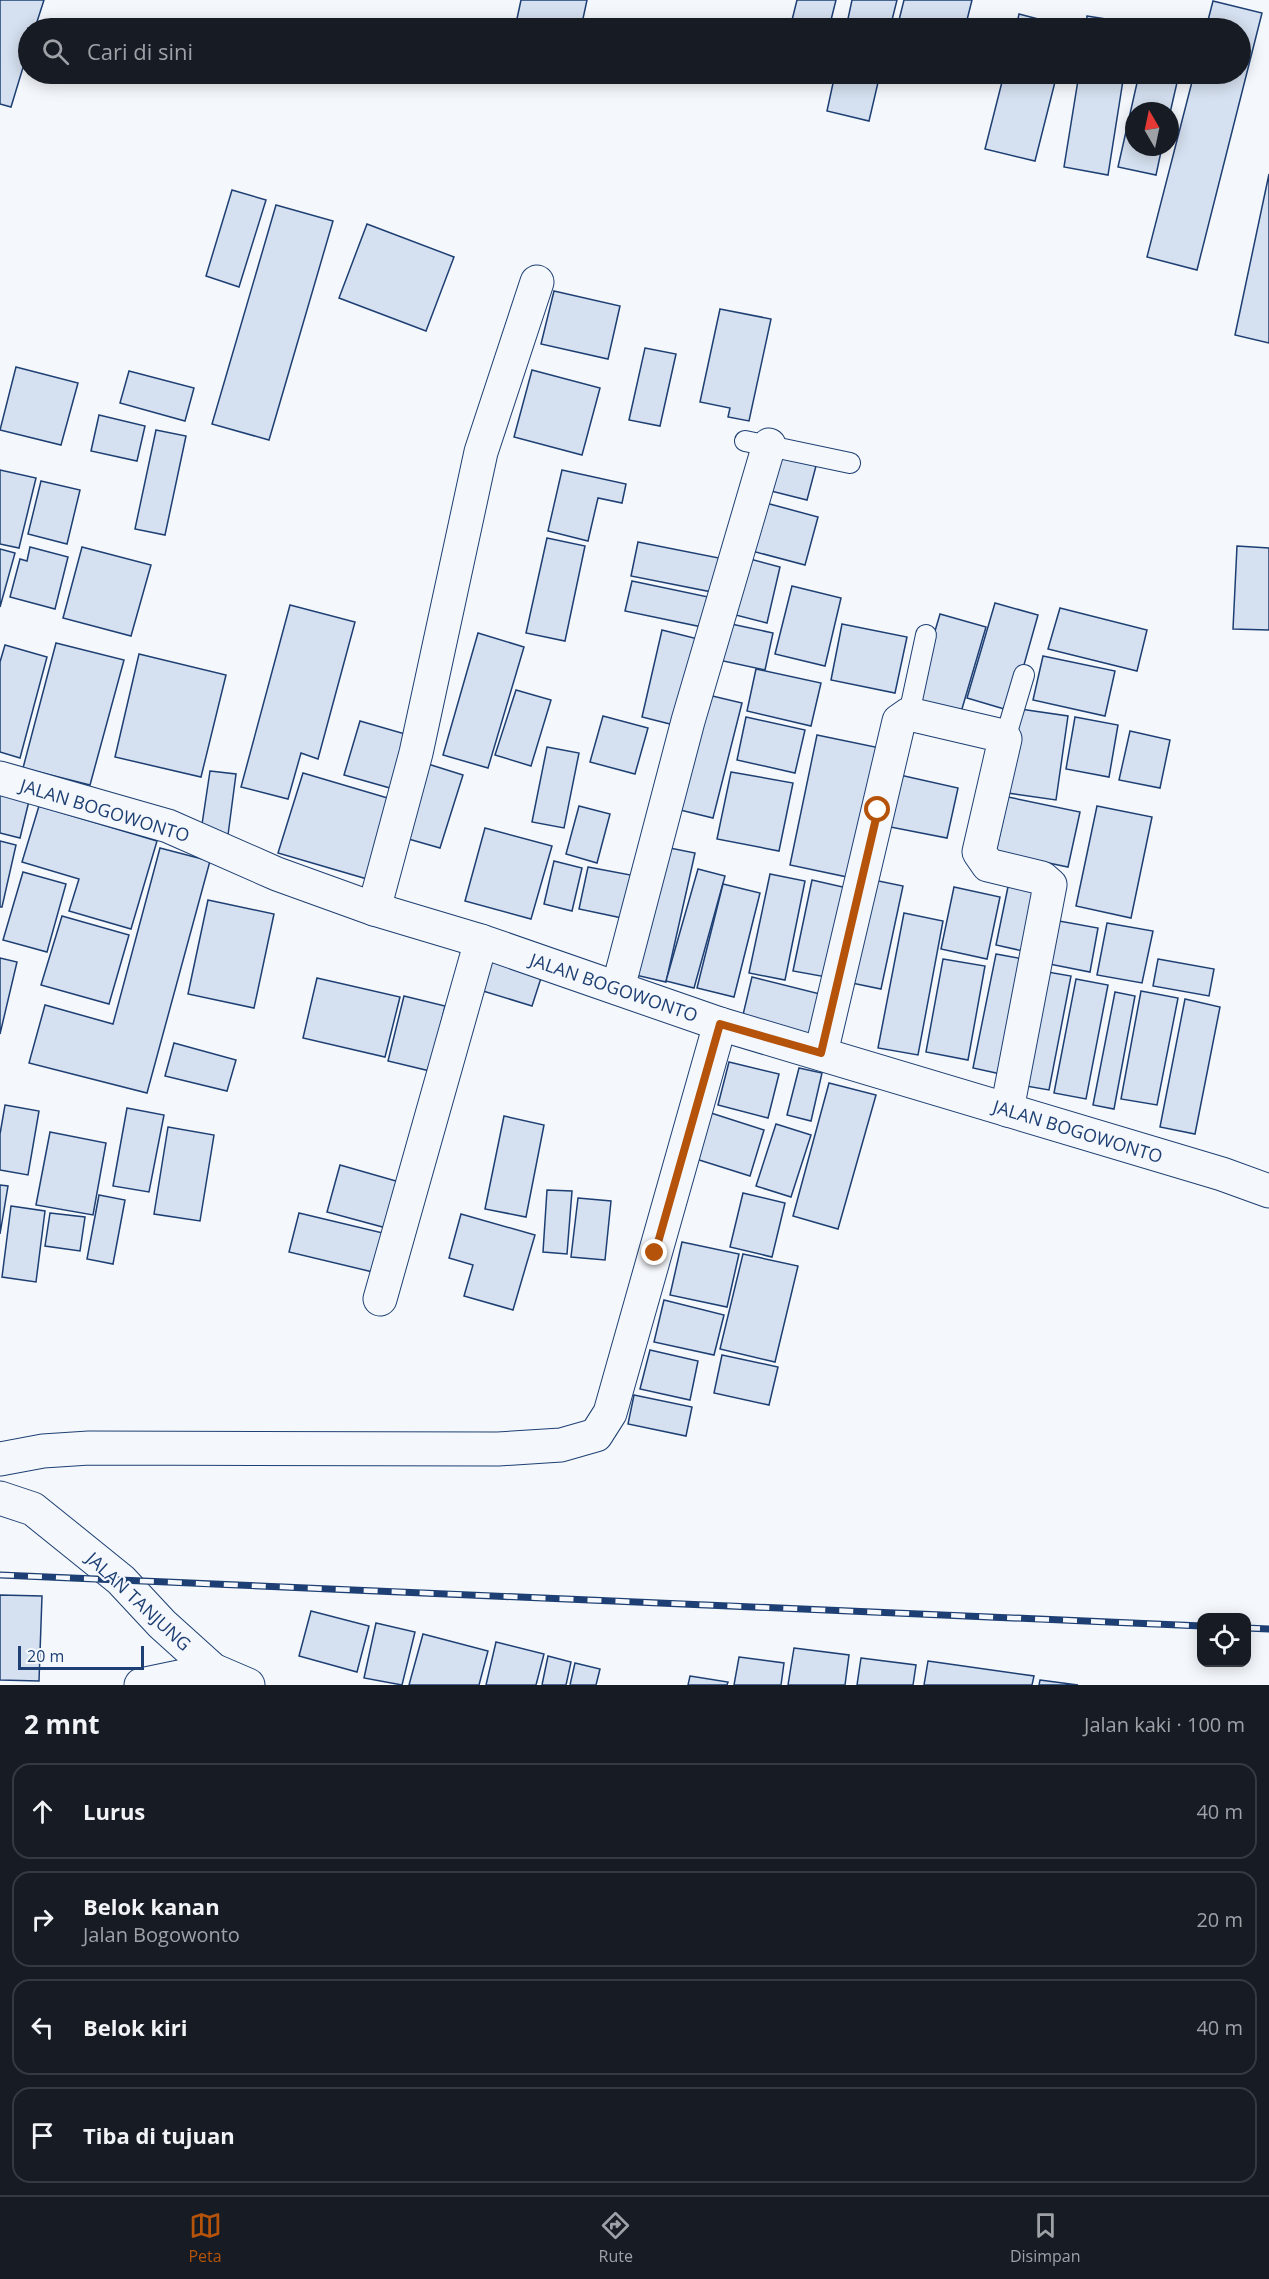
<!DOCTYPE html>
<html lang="id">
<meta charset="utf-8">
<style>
:root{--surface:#171b24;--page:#242831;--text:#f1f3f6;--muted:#9ea1a6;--line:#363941;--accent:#b45309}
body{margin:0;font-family:"Open Sans",sans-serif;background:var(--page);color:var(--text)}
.controls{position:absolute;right:18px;bottom:18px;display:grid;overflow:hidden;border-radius:12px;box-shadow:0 3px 15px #0003}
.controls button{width:54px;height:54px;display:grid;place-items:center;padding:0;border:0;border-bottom:2px solid var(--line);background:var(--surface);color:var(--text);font:30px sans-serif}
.compass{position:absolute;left:1125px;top:102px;width:54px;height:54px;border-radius:50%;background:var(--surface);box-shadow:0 3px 15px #0003;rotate:351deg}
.scale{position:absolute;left:18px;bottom:15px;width:126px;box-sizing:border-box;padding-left:6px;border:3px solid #1d3f73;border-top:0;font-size:16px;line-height:21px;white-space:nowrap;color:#1d3f73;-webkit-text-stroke:4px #f4f7fb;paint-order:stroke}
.stop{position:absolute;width:18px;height:18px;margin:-14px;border:4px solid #b45309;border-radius:50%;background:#fff}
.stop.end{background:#b45309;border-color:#fff;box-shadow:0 2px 6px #0008}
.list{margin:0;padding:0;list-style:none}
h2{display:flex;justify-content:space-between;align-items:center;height:78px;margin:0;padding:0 24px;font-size:26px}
h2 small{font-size:20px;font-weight:400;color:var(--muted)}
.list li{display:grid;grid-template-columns:39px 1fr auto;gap:18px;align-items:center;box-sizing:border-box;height:96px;margin:0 12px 12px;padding:0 12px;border:2px solid var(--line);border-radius:18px}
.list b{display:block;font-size:22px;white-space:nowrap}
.list p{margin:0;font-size:20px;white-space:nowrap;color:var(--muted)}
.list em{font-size:20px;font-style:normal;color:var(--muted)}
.icon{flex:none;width:33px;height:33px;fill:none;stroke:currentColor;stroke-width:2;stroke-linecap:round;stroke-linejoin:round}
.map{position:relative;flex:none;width:1269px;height:1685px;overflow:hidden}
.search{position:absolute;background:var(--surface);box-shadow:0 3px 15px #0003;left:18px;right:18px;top:18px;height:66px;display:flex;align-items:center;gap:15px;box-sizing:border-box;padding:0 21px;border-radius:33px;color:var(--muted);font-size:22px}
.sheet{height:510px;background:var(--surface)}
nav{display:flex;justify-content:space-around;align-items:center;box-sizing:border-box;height:84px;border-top:2px solid var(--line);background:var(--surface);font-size:16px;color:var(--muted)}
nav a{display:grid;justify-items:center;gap:3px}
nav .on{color:var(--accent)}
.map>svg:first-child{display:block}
.building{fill:#d5e0f0;stroke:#1d3f73;stroke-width:1.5}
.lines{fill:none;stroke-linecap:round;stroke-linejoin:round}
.lane-casing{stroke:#1d3f73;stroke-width:22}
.street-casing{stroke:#1d3f73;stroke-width:35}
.primary-casing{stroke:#1d3f73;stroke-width:35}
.lane{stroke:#f4f7fb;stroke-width:20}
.street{stroke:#f4f7fb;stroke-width:33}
.primary{stroke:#f4f7fb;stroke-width:33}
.rail-casing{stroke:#1d3f73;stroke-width:7}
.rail{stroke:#f4f7fb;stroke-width:4.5;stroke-dasharray:14;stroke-linecap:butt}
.route{stroke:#b45309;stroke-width:8}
.labels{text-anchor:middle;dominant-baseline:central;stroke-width:4.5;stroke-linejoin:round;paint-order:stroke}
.street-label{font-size:18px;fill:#1d3f73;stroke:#f4f7fb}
</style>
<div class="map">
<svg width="1269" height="1685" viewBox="0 0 1269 1685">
<rect width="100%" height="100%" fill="#f4f7fb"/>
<g class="building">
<polygon points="0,0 44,0 35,28 28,28 28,51 11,107 0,104"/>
<polygon points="521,0 587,0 581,28 515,28"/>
<polygon points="797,0 836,0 829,28 790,28"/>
<polygon points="852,0 897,0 890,28 846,28"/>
<polygon points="904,0 972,0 965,28 897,28"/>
<polygon points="1213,1 1262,13 1197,270 1147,257 1194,74 1240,74 1240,28 1206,28"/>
<polygon points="1019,14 1069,27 1069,28 1016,28"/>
<polygon points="1087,16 1132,23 1131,28 1086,28"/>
<polygon points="835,74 880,74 869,121 827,111"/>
<polygon points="1004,74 1057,74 1035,161 985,149"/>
<polygon points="1079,74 1124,74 1108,175 1064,167"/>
<polygon points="1139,74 1179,74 1170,113 1134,111 1134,147 1162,147 1156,175 1118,167"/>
<polygon points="1269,174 1269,343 1235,335"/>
<polygon points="232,190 266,200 239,287 206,276"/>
<polygon points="276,205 333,221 269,440 212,424"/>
<polygon points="367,224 454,257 426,331 339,298"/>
<polygon points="554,291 620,306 608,359 541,344"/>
<polygon points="720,309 771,319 749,421 728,417 730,408 700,402"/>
<polygon points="645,348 676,354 660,426 629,420"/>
<polygon points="16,367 78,383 61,445 0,430"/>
<polygon points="532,370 600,388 582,455 514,437"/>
<polygon points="129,371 194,388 185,421 120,403"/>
<polygon points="99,415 145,426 137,461 91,451"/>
<polygon points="156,430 186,436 165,535 135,529"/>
<polygon points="775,456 816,466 807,500 767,490"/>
<polygon points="0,470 36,478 19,548 0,544"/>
<polygon points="562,470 626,484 622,503 598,498 588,541 548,531"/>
<polygon points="41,481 80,490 67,544 28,534"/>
<polygon points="766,503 818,517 805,565 752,551"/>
<polygon points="547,538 585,546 565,641 526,633"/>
<polygon points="638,542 724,559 717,593 631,576"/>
<polygon points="1237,546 1269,548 1269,630 1233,629"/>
<polygon points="30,547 68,557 55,609 10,597 20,559 27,561"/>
<polygon points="82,547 151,565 131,636 63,618"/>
<polygon points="0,549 15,553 0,607"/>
<polygon points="739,556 780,567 767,623 724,612"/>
<polygon points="632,581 713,598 707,628 625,611"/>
<polygon points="792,586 841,598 825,666 775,654"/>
<polygon points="995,603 1038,615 1011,711 967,698"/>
<polygon points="290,605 355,622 318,759 301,753 288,799 241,787"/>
<polygon points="1060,608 1147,630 1137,671 1048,649"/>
<polygon points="940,614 986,627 959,719 913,706"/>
<polygon points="722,622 773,633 765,670 714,659"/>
<polygon points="842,624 907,637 895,693 831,680"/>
<polygon points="662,630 698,639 678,726 642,717"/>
<polygon points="478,633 524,647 488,768 443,755"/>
<polygon points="56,643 124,660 90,785 23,768"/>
<polygon points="5,645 47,657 20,758 0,752 0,662"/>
<polygon points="139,654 226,675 201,777 115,757"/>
<polygon points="1043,656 1115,671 1105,716 1033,700"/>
<polygon points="756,669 821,683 811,726 747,711"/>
<polygon points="516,690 551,700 531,766 495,755"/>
<polygon points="704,694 742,703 713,818 676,809"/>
<polygon points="1020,709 1068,716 1056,800 1008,793"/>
<polygon points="603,716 648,728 635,774 590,762"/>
<polygon points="746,717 805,730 795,773 737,760"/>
<polygon points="1075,717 1118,725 1109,777 1066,769"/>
<polygon points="360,721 405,734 390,788 344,775"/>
<polygon points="1130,731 1170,740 1160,788 1119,780"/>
<polygon points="817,735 880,748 852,878 790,865"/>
<polygon points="547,747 579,753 564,828 532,822"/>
<polygon points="428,764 463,775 440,848 405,838"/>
<polygon points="210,771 236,774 228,835 201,831"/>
<polygon points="731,772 793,783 779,851 717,839"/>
<polygon points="303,773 391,799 367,879 278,853"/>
<polygon points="891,773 958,788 947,838 880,825"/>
<polygon points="0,794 29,801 20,838 0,833"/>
<polygon points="1008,797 1080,812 1068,867 996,852"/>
<polygon points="39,806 157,841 131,929 69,911 79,879 22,862"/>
<polygon points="579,806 610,814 597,863 566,854"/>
<polygon points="1097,806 1152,817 1131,918 1076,906"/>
<polygon points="485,828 552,846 531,919 465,901"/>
<polygon points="0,841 16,845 2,907 0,907"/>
<polygon points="660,846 695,853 666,982 631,974"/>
<polygon points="160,848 210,861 147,1093 29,1063 45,1005 113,1024"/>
<polygon points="554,861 582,868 572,911 544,904"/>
<polygon points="588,867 636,876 627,919 579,909"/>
<polygon points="698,869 725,876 694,988 666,981"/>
<polygon points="23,872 66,884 47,952 3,940"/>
<polygon points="770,874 805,881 785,980 749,973"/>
<polygon points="864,878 903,886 881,989 842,981"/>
<polygon points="812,880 856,890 837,979 793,971"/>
<polygon points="1009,882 1045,889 1032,953 996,945"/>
<polygon points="723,884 760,893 734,997 697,988"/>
<polygon points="954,887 1000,897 987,959 941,949"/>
<polygon points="208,900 274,914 254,1008 188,994"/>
<polygon points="904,913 943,921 918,1055 878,1048"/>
<polygon points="62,916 129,935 109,1004 41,985"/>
<polygon points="1048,919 1098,928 1090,972 1039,962"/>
<polygon points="1107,923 1153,931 1142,983 1097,975"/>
<polygon points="996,954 1034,961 1010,1076 973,1068"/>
<polygon points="0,958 17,962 0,1034"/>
<polygon points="943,959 985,966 968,1060 926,1052"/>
<polygon points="1158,959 1214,969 1209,996 1153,986"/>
<polygon points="492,960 542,975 532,1006 483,991"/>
<polygon points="1036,970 1071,976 1049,1090 1015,1084"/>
<polygon points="752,977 824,995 814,1038 742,1019"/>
<polygon points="317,978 400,997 385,1057 303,1038"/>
<polygon points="1076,979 1108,985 1086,1099 1054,1093"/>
<polygon points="1141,991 1178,998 1157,1105 1121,1099"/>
<polygon points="1115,992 1135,996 1114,1109 1093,1105"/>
<polygon points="404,996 445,1006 430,1071 388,1061"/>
<polygon points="1185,999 1220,1007 1195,1134 1160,1127"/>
<polygon points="174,1043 236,1060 227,1091 165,1076"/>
<polygon points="729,1062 779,1074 768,1118 718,1105"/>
<polygon points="799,1068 822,1073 811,1121 787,1115"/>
<polygon points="829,1083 876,1095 838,1229 793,1216"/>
<polygon points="5,1105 39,1111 28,1175 0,1170 0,1134"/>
<polygon points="127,1108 164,1115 149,1192 113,1186"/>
<polygon points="711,1113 764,1130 750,1176 696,1159"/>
<polygon points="504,1116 544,1125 526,1217 485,1209"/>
<polygon points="776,1124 811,1135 791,1197 756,1186"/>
<polygon points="168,1127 214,1135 200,1221 154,1214"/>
<polygon points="50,1132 106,1143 93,1215 36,1205"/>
<polygon points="340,1165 403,1183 390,1229 327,1212"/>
<polygon points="0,1185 8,1186 0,1234"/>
<polygon points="547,1190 572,1191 567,1254 543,1252"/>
<polygon points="743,1193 785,1203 772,1257 730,1247"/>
<polygon points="99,1195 125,1200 113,1264 87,1259"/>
<polygon points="578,1198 611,1201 605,1260 571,1257"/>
<polygon points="11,1206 45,1211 36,1282 2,1277"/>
<polygon points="50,1213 85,1217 80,1251 45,1246"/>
<polygon points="299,1213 387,1234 377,1273 289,1252"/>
<polygon points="461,1214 535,1235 513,1310 464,1296 473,1265 449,1258"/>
<polygon points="682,1242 739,1254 727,1307 670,1295"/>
<polygon points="743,1254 798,1266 775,1362 720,1349"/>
<polygon points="664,1300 724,1315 714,1355 654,1342"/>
<polygon points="650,1350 698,1361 690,1400 640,1389"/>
<polygon points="722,1355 778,1367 769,1405 714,1393"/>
<polygon points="634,1395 692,1407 686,1436 628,1424"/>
<polygon points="0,1595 42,1596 39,1681 0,1680"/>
<polygon points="311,1611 369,1626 357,1672 299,1656"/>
<polygon points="376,1623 415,1632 402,1685 364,1678"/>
<polygon points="423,1634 488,1651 479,1685 409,1685"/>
<polygon points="496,1642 544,1654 536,1685 486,1685"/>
<polygon points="794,1648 849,1655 845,1685 788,1685"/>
<polygon points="548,1656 571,1662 566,1685 542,1685"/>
<polygon points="739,1657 784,1663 781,1685 734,1685"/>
<polygon points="861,1658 916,1665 913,1685 857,1685"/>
<polygon points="928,1661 1034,1676 1032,1685 924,1685"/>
<polygon points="575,1663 600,1669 596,1685 570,1685"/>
<polygon points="690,1676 728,1682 727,1685 688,1685"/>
<polygon points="1040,1680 1078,1685 1039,1685"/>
</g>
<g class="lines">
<defs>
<g id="lane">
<polyline points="745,441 850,463"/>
<polyline points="909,714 926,635"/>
<polyline points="1005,739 1024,675"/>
</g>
<g id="street">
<polyline points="0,778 168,826 277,874 374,909 481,941 720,1024 1222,1174 1269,1191"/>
<polyline points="374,909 416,753 481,452 537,282"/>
<polyline points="618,988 688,721 769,445"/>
<polyline points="821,1053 899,721 909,714 999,735 1005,739 979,852 988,865 1042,878 1050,885 1007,1110"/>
<polyline points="380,1299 481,941"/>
<polyline points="0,1459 43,1451 89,1448 498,1449 561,1445 596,1435 610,1413 720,1024"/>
<polyline points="141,1685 213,1670"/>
</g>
<polyline id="primary" points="0,1498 33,1509 121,1580 162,1624 213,1670 248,1685"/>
</defs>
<use href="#lane" class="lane-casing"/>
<use href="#street" class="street-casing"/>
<use href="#primary" class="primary-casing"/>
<use href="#lane" class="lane"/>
<use href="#street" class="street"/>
<use href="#primary" class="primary"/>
<defs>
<g id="rail">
<polyline points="0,1575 1202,1626"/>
<polyline points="1246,1628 1269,1629"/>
</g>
</defs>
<use href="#rail" class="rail-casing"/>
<use href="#rail" class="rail"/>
</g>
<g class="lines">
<polyline class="route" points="655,1253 720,1024 821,1053 878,810"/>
</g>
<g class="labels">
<g class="street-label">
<text transform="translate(105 810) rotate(17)">JALAN BOGOWONTO</text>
<text transform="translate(614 987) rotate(19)">JALAN BOGOWONTO</text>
<text transform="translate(1078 1131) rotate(17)">JALAN BOGOWONTO</text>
<text transform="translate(139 1601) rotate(43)">JALAN TANJUNG</text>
</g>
</g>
</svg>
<div class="controls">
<button><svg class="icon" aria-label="locate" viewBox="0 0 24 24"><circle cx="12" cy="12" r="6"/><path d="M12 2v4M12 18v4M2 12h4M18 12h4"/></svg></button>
</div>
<svg class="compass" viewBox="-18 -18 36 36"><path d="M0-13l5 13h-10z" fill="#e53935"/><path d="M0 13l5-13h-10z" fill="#9ea1a6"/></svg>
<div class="scale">20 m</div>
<div class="stop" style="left:878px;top:810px"></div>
<div class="stop end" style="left:655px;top:1253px"></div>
<div class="search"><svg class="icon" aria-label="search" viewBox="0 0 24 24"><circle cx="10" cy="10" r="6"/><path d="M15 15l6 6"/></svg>Cari di sini</div>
</div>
<section class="sheet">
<h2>2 mnt<small>Jalan kaki · 100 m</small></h2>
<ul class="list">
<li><svg class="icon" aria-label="ahead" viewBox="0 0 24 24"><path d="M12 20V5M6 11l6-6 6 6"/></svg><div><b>Lurus</b></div><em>40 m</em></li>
<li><svg class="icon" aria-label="right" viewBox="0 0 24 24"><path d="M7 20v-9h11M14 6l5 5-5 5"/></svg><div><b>Belok kanan</b><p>Jalan Bogowonto</p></div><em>20 m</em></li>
<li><svg class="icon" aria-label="left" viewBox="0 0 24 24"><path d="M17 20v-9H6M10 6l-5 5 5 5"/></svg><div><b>Belok kiri</b></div><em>40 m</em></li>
<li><svg class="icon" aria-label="arrive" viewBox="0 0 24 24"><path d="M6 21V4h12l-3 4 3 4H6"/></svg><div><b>Tiba di tujuan</b></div></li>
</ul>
</section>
<nav>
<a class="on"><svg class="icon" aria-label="map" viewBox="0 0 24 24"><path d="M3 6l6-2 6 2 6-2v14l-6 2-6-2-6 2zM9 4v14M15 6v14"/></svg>Peta</a>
<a><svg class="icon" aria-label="directions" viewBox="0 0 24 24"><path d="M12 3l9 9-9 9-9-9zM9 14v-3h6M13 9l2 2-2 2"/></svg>Rute</a>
<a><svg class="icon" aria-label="saved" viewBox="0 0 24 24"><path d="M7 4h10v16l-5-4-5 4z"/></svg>Disimpan</a>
</nav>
